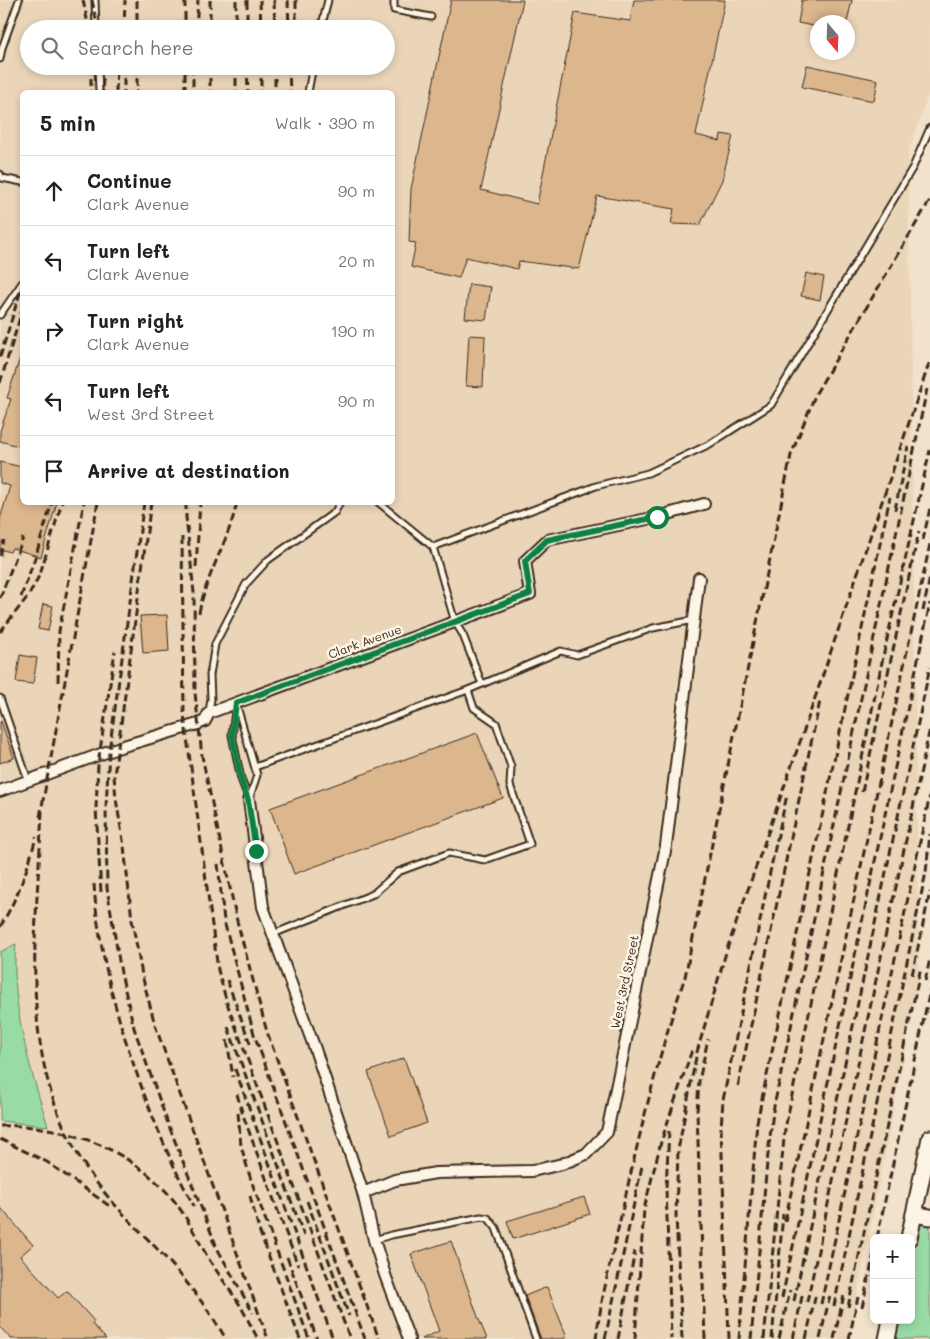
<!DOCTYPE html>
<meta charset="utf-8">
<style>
body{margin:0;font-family:Mali,sans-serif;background:#f6f6f6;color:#202124}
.controls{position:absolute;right:15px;bottom:15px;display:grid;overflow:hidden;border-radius:8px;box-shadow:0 2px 8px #0003}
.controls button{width:45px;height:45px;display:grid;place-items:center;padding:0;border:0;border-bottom:1px solid #e0e0e0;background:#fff;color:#202124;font:25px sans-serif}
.compass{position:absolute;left:810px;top:15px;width:45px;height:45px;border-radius:50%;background:#fff;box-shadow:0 2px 8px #0003;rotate:161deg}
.stop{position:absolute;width:15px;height:15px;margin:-11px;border:4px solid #0b8043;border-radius:50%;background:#fff}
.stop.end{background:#0b8043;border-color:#fff;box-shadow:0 1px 5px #0008}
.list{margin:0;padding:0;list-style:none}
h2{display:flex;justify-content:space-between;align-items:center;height:65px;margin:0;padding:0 20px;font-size:21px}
h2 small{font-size:16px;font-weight:400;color:#757577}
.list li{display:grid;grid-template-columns:32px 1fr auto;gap:15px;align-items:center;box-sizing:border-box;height:70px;padding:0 20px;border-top:1px solid #e0e0e0}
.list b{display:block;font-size:19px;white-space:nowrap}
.list p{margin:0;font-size:16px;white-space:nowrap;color:#757577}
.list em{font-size:16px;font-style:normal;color:#757577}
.icon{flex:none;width:28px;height:28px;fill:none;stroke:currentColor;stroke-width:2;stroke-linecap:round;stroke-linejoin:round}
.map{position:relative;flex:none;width:930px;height:1339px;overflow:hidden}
.search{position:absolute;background:#fff;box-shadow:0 2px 8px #0003;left:20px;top:20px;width:375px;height:55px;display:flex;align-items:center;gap:12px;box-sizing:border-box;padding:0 18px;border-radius:28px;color:#757577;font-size:19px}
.panel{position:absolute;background:#fff;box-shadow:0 2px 8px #0003;left:20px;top:90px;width:375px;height:415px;border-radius:8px}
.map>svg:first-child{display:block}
.built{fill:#ebd5b8;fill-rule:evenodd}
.green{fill:#99dba5;stroke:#6a8262}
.building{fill:#dcb78d;stroke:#3b2a1e}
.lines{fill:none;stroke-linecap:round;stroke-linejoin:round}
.lane-casing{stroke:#3b2a1e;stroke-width:9}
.street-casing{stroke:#3b2a1e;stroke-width:14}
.secondary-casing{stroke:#3b2a1e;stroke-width:19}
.lane{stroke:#fcf5e5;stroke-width:5}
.street{stroke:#fcf5e5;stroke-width:10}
.secondary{stroke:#fcf5e5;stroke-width:15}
.rail{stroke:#3b2a1e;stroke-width:3;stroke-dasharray:8 4;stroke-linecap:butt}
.route{stroke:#0b8043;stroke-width:6}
.labels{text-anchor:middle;stroke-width:5;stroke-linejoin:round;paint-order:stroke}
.street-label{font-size:12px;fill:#3b2a1e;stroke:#fcf5e5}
</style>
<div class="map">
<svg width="930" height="1339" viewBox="0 0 930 1339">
<rect width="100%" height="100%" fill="#f2e2cb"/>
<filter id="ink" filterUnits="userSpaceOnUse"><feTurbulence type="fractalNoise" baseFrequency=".02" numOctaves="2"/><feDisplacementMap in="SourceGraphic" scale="10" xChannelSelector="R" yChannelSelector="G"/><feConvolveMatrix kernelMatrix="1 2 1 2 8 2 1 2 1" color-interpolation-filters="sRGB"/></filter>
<g filter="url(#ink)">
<path class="built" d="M0 0H930V90L908 153 919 977 849 1339H0ZM818 22H848V52H818ZM29 29H386V66H29ZM22 92H392V502H22Z"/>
<g class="green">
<path d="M16 944C10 1005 30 1068 48 1126L0 1121V952Z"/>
<path d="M914 1214 930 1217V1339H887L891 1320H911V1238Z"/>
</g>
<g class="building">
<path d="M451 0H523L481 190 537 204 575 13 630 21 634 0H725L696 135 720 141 721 134 733 136 722 180 700 225 671 224 674 209 597 196 579 269 519 261 517 269 466 257 459 278 411 267 416 243 409 242 411 189Z"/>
<path d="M802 0H852L847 22H818V27L798 23Z"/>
<path d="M807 65 878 80 874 101 802 87Z"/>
<path d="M806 273 824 277 820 300 801 296Z"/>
<path d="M469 284 491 287 486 320 465 318Z"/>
<path d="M469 335 485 336 483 387 466 386Z"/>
<path d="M21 355 22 356V447L0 441V431L11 399 7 398Z"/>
<path d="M0 462 22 467V502H57L41 557 12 548 10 552 0 549V519L10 486 0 483Z"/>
<path d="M43 604 53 606 48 631 38 629Z"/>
<path d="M167 615 169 651 143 653 140 616Z"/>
<path d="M20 655 37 658 33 684 16 682Z"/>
<path d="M1 721 14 758 0 763V722Z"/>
<path d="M477 733 503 798 294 874 270 808Z"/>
<path d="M404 1058 427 1123 391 1136 368 1072Z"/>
<path d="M584 1197 590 1214 513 1239 507 1221Z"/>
<path d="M0 1207 33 1245 20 1256 58 1298 67 1291 94 1321 92 1324 106 1339H11L0 1327Z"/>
<path d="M451 1241 478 1317 487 1339H422L439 1331 411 1254Z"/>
<path d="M547 1287 567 1337 562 1339H541L525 1296Z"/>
</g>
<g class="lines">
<defs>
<g id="lane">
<path d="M95 0 96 29"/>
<path d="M394 0V10L431 17"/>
<path d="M321 29 328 0"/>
<path d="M0 59 2 48 19 0"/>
<path d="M98 66 99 92"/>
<path d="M308 92 313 66"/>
<path d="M0 174 2 178 22 182"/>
<path d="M0 315 22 283"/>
<path d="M378 502 433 547 596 486 648 473 710 444 771 405 913 167 930 128"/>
<path d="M433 547 455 622 463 635 482 684"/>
<path d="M0 698 28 780"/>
<path d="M236 703 257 775 249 800 241 779 232 735Z"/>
<path d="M209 712 211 699 210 675 215 644 246 584 268 560 335 512 340 502"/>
<path d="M255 767 468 690 561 651 577 655 653 628 694 620"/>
<path d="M273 934 373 894 398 872 449 853 485 860 530 844 510 785 511 767 496 723 474 708 468 690"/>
<path d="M374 1240 391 1235 481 1217 488 1218 496 1228 536 1339"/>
</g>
<g id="street">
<path d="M0 791 120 747 198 724 205 721 209 713 530 594 525 561 547 540 657 517 704 504"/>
<path d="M249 800 263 907 315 1049 363 1193 374 1240 385 1275 409 1339"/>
<path d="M363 1193 395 1180 436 1173 532 1171 562 1164 586 1154 607 1132 666 846 699 578"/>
</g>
<g id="secondary">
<path d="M914 1214 930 1217"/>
<path d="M909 1238 930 1138"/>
<path d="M887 1339 891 1320"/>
</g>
</defs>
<use href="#lane" class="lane-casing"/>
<use href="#street" class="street-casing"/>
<use href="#secondary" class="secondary-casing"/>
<use href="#lane" class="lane"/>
<use href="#street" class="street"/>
<use href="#secondary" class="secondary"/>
<g class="rail">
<path d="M83 0 89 29"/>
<path d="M92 0 98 29"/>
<path d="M137 0V29"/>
<path d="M185 0V29"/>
<path d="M210 0V29"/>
<path d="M236 0V29"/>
<path d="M247 0V29"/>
<path d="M260 0 261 29"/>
<path d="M274 0 275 29"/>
<path d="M288 0 289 29"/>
<path d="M296 0V19"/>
<path d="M124 29 125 0"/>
<path d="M196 29 198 0"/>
<path d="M91 66V92"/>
<path d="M102 66 103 92"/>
<path d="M124 66V92"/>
<path d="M137 66V92"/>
<path d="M193 66V92"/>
<path d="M210 66V92"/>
<path d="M236 66V92"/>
<path d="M247 66 248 92"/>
<path d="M261 66V92"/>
<path d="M275 66V92"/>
<path d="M289 66 290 92"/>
<path d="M116 92 117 66"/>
<path d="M185 92V66"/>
<path d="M0 357 22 286"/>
<path d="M0 383 22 311"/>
<path d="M144 502 109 751 106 807 107 888 121 973 134 1028 167 1121 216 1245"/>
<path d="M151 502 114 776 116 799 124 846 132 920 142 975 155 1025 268 1339"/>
<path d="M186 502V517L194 593 195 693 202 756 237 921 267 1032 379 1339"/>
<path d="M895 510 908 446"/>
<path d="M182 537 184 715 218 970 227 1003 350 1339"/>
<path d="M923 540 930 508"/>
<path d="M0 556 4 540"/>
<path d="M196 567 200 502"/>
<path d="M21 597 36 555 52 502"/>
<path d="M0 598 23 538"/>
<path d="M923 611 930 577"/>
<path d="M199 613C206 574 229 541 237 502"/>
<path d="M0 632 29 595 40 574 62 502"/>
<path d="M58 682 59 631 84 502"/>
<path d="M862 792 919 531"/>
<path d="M42 811C36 943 13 1075 100 1187 122 1215 149 1239 172 1265 192 1288 211 1313 226 1339"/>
<path d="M40 817 98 502"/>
<path d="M218 864 224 921 254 1034 365 1339"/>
<path d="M94 884C98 950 116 1015 138 1077 154 1122 171 1164 194 1206"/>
<path d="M101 892 96 808 98 764 115 651"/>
<path d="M0 927C17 899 28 869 36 837"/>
<path d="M912 975 930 892"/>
<path d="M227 980 251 1046"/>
<path d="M925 981 930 959"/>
<path d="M228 1027 304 1236"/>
<path d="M227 1040 233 1077"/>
<path d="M235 1069 333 1339"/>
<path d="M738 1086 820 701"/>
<path d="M237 1094 243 1115 298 1266"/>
<path d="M238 1113 241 1146 251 1180 309 1339"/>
<path d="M0 1126C65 1123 134 1150 175 1202 189 1220 198 1241 210 1261 220 1276 230 1290 240 1305 246 1316 252 1328 258 1339"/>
<path d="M669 1131 666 1188 671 1339"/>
<path d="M0 1139 47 1162 111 1207"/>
<path d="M250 1196 259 1230 300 1339"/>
<path d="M307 1201 349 1316"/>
<path d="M785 1221 930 544"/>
<path d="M877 1238 930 990"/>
<path d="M212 1239 253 1313"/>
<path d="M287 1257 317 1339"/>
<path d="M782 1298 930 603"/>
<path d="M794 1301 930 667"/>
<path d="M807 1302 930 728"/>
<path d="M821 1304 930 795"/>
<path d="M834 1306 926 872 930 834"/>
<path d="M848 1307 921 967"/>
<path d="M862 1307 874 1254"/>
<path d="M596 1339C601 1298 612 1257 621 1216 639 1136 658 1055 685 977L791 455 816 393 930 200"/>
<path d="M605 1339 642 1166"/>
<path d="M618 1339 635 1251"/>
<path d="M635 1339 644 1209 661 1142 693 1047"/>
<path d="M682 1339 676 1216 678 1150 697 1052 727 949 801 739 930 361"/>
<path d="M705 1339 697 1113 699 1081 708 1039"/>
<path d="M729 1339 721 1128 723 1100 775 848 787 795"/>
<path d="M739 1339 757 1122 890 497"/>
<path d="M751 1339 767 1163 773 1111 927 389"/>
<path d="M764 1339 785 1129 883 657 930 450"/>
<path d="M772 1339 783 1214"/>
<path d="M779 1339 790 1290"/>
<path d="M793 1339 803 1292"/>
<path d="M806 1339 816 1293"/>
<path d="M820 1339 830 1295"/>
<path d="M834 1339 844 1295"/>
<path d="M849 1339 858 1297"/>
</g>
</g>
</g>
<g class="lines" filter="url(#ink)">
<path class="route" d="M256 851 248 800 241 779 232 735 236 703 530 594 525 561 547 540 657 517"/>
</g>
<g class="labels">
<g class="street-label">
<text transform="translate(365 642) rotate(-20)" y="4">Clark Avenue</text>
<text transform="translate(625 982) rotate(-78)" y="4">West 3rd Street</text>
</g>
</g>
</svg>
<div class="controls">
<button>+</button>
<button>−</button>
</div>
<svg class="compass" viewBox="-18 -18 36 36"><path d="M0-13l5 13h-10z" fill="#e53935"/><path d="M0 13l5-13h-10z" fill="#757577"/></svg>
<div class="stop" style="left:657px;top:517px"></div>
<div class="stop end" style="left:256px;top:851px"></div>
<div class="search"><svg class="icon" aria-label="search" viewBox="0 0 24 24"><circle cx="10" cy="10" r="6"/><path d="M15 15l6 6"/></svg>Search here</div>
<section class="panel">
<h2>5 min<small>Walk · 390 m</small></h2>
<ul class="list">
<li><svg class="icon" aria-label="ahead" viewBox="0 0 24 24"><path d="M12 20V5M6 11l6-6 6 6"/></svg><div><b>Continue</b><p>Clark Avenue</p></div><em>90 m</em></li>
<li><svg class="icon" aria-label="left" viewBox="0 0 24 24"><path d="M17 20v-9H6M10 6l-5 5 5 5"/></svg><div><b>Turn left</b><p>Clark Avenue</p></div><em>20 m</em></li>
<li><svg class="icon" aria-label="right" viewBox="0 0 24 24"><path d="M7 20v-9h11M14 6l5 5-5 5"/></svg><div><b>Turn right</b><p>Clark Avenue</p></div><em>190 m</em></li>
<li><svg class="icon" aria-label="left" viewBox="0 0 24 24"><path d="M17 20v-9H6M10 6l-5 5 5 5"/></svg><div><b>Turn left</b><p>West 3rd Street</p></div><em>90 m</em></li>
<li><svg class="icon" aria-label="arrive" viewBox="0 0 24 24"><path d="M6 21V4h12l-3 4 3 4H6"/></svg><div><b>Arrive at destination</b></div></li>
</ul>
</section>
</div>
